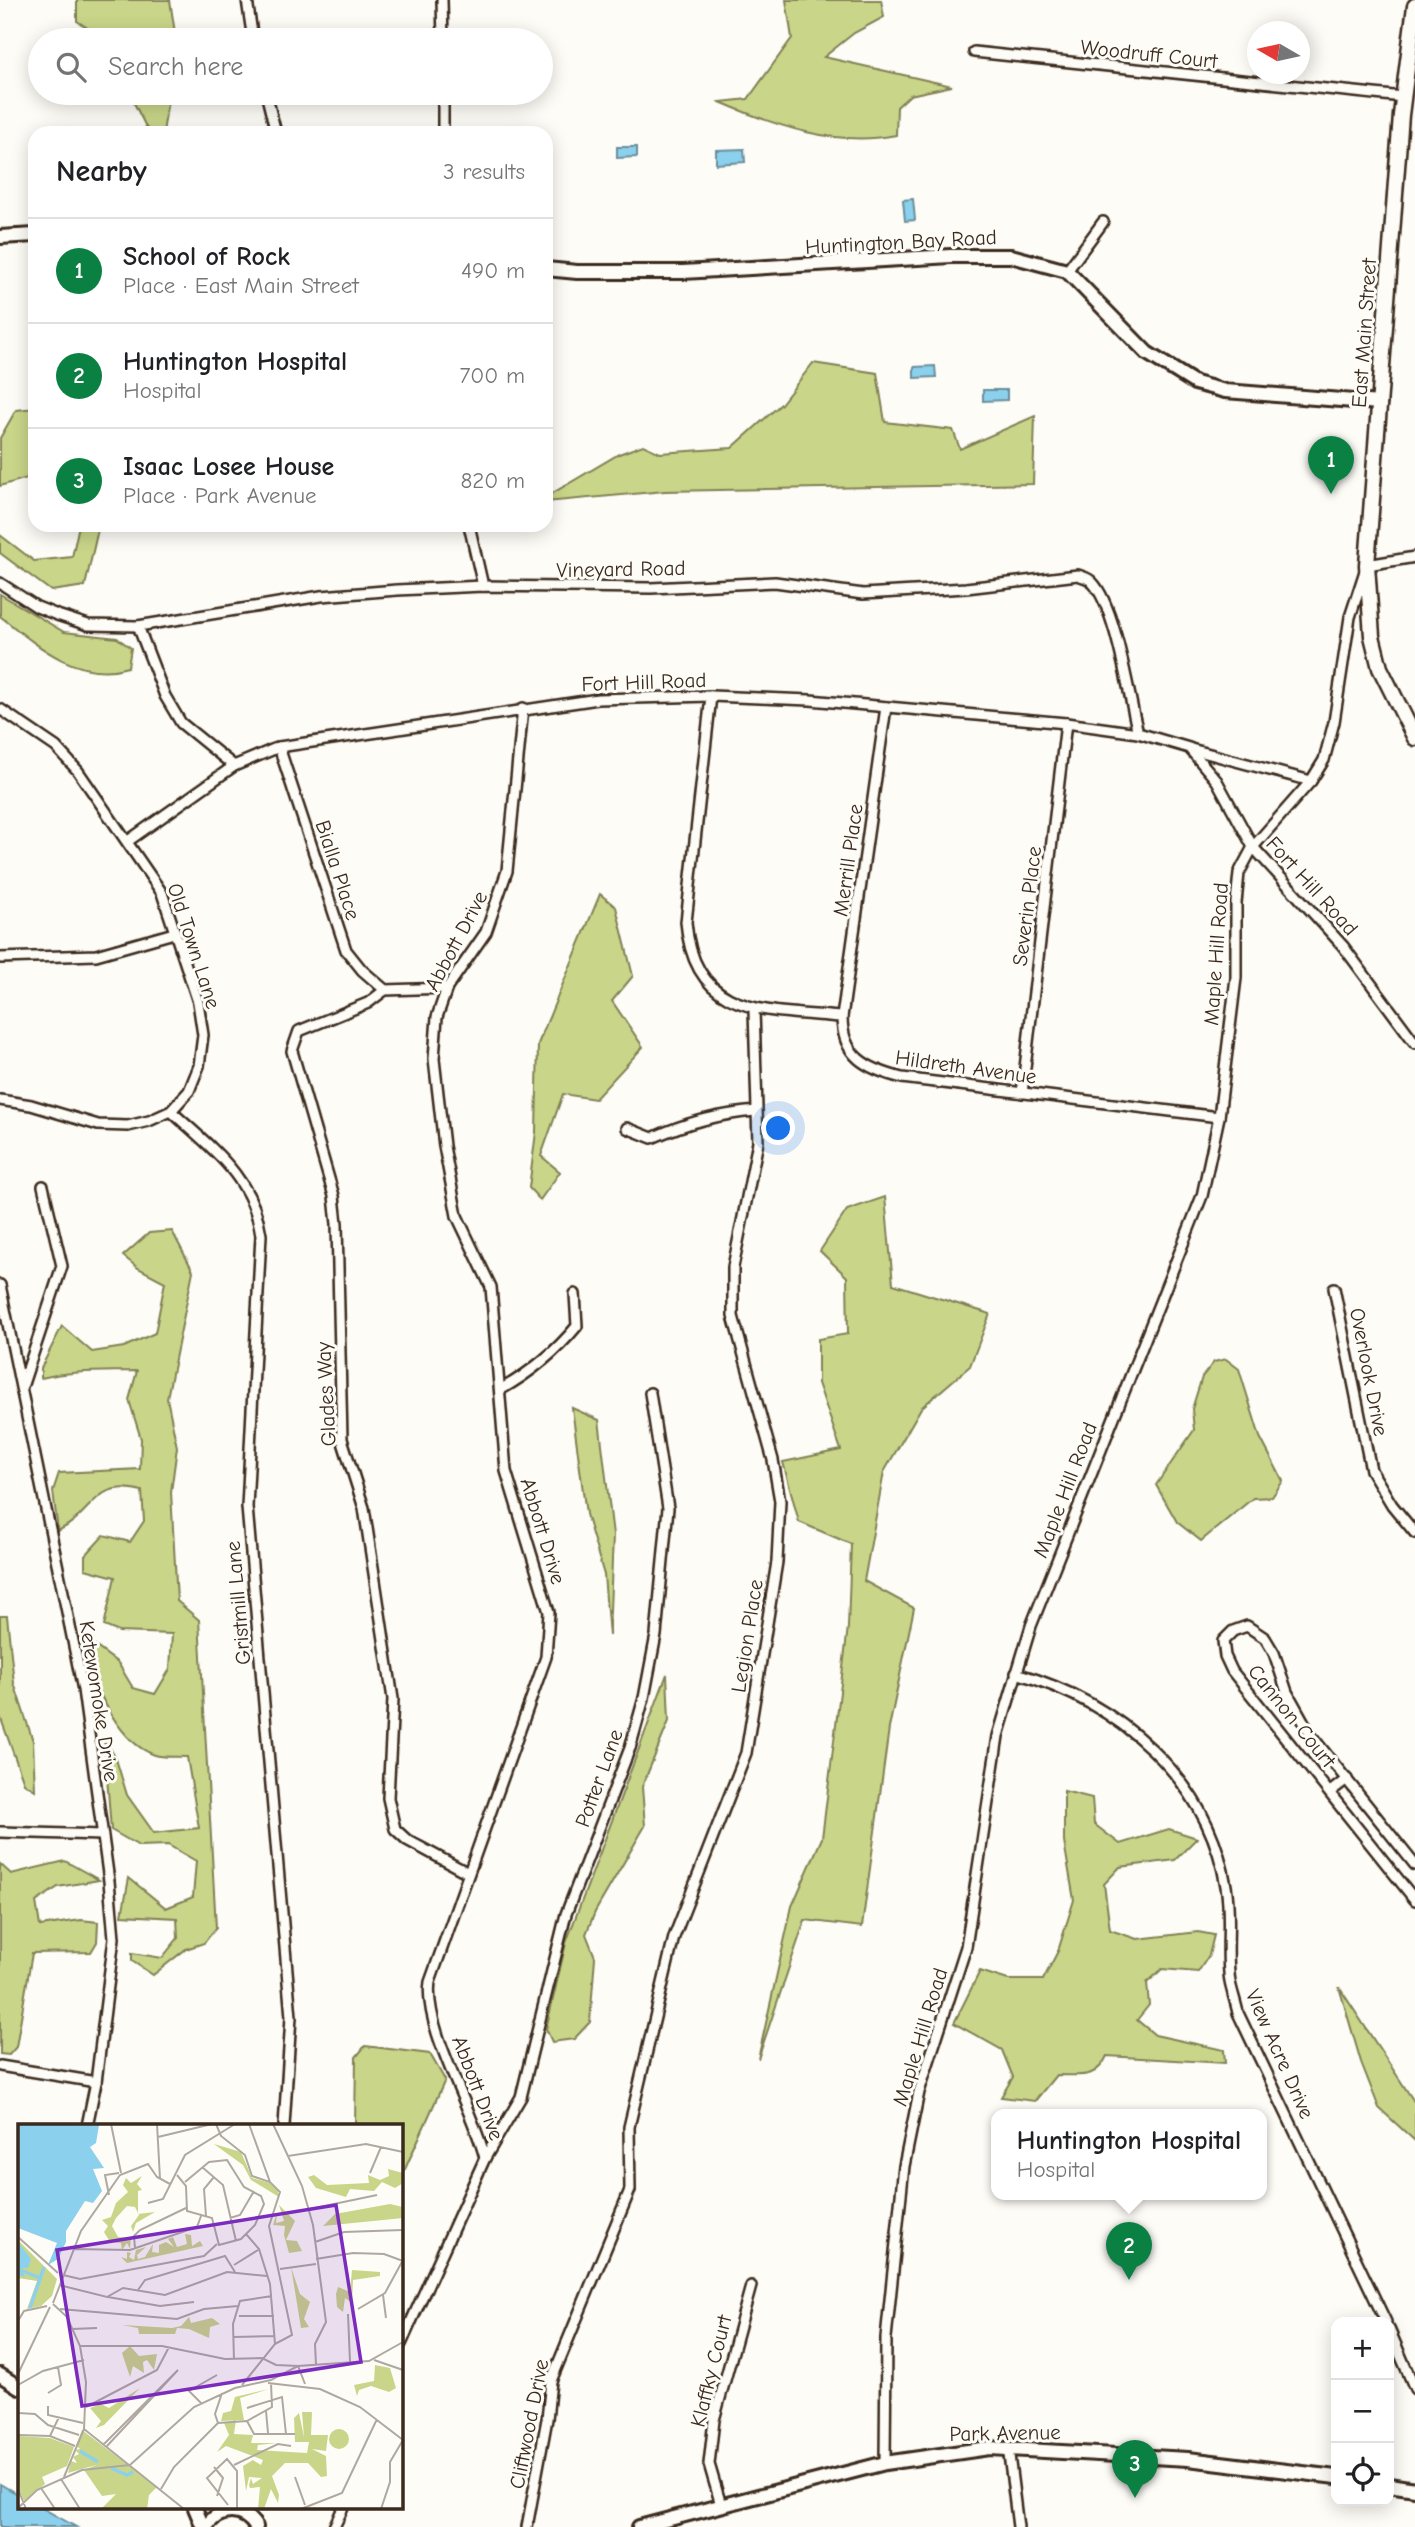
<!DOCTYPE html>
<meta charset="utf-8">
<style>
body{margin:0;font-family:"Comic Neue",sans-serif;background:#f2f2f2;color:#202124}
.controls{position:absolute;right:21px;bottom:21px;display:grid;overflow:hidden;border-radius:14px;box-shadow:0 4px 18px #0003}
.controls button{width:63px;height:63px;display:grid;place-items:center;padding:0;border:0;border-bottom:2px solid #e0e0e0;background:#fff;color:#202124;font:35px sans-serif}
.compass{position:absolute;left:1247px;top:21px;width:63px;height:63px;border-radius:50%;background:#fff;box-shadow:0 4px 18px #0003;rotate:279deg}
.you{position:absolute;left:779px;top:1129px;width:24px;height:24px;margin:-18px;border:5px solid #fff;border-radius:50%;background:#1a73e8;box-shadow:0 0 0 10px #1a73e833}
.badge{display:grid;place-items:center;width:46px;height:46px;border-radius:50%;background:#0b8043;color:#fff;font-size:23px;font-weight:700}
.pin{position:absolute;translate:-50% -58px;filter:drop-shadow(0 2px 4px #0008)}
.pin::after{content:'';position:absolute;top:37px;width:24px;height:21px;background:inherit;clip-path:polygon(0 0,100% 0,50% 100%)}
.popup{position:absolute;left:991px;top:2109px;width:276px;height:91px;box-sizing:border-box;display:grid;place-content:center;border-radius:14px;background:#fff;filter:drop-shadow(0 2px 5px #0005);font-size:23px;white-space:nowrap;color:#757577}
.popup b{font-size:26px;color:#202124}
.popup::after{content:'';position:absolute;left:50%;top:100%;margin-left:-14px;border:14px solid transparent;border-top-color:#fff}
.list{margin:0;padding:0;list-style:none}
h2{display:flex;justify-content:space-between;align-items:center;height:91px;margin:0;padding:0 28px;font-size:30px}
h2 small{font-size:23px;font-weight:400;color:#757577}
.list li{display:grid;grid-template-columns:46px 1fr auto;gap:21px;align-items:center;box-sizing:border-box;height:105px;padding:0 28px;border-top:2px solid #e0e0e0}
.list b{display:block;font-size:26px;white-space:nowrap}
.list p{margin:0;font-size:23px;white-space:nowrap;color:#757577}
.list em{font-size:23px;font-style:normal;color:#757577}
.icon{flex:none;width:38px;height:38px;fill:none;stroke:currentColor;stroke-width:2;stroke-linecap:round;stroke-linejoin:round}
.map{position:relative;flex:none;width:1415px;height:2527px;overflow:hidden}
.search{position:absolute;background:#fff;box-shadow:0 4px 18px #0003;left:28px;top:28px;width:525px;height:77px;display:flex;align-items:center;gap:18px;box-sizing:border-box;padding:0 24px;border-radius:38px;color:#757577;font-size:26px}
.panel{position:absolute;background:#fff;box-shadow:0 4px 18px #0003;left:28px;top:126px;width:525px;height:406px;border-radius:21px}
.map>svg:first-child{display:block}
.green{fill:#c9d689;stroke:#828054;stroke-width:2}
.water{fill:#8bd0ec;stroke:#6b8e9a;stroke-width:2}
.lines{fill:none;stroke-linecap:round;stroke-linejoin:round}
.street-casing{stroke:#3b2a1e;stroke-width:14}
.secondary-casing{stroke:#3b2a1e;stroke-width:18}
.primary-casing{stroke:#3b2a1e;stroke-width:19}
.street{stroke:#fdfcf7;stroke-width:9}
.secondary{stroke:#fdfcf7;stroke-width:12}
.primary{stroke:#fdfcf7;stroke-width:14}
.labels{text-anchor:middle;stroke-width:6;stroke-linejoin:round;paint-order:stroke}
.street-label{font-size:21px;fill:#3b2a1e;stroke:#fdfcf7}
.inset-river{fill:none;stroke:#8bd0ec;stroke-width:3.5}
.inset-road{fill:none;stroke:#afa8a0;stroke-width:2}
.view{fill:#7b2cbf;fill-opacity:0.15;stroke:#7b2cbf;stroke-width:3.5}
.inset-edge{fill:none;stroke:#3b2a1e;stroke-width:3.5}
</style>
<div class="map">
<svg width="1415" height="2527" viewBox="0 0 1415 2527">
<rect width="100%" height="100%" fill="#fdfcf7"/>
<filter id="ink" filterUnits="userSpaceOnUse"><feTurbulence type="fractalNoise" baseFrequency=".0143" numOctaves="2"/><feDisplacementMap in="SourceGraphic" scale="14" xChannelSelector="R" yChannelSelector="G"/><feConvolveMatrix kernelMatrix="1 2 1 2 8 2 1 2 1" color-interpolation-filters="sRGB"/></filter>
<g filter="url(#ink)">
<g class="green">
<path d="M77 0H170L176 40H106L77 21Z"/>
<path d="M786 0H881L884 17 854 33 824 57 952 86 910 95 897 107 896 135C835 147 776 126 720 102L748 99 792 38Z"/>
<path d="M129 93H169L163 133H149Z"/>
<path d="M813 363 877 373 885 422 953 430 960 449 1035 416 1033 484 665 491 546 502V494H551L619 454 643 445 660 453 732 448 781 404Z"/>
<path d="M35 408V478H27L0 486V438L16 410Z"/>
<path d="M79 525H99L85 586 51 591 0 553V535L34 561 72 557Z"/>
<path d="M0 594 64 632 117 638 131 648 128 667C78 682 37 646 0 616Z"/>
<path d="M600 894 616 907 633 976 612 1001 643 1047 595 1099 563 1094 541 1156 560 1172 540 1200 529 1188 536 1132 538 1044Z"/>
<path d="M885 1197 893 1284 990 1314 970 1366 921 1408 884 1472 864 1581 914 1608 889 1728 862 1927 805 1920 758 2059 792 1906 822 1838 848 1627 851 1544 799 1522 783 1462 841 1450 818 1383V1339L848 1334 847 1277 820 1251 847 1210Z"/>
<path d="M172 1231 193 1271 167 1398 177 1447 171 1492 177 1601 199 1620 216 1928 204 1943 186 1949 153 1975 132 1961V1953L162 1958 178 1938 177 1918 122 1915 129 1878 166 1908 193 1897 196 1861 168 1845 139 1846 111 1830 104 1737 116 1759 127 1795 154 1833 199 1828 187 1757C177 1756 164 1758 155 1755 120 1743 103 1699 88 1670L95 1646 118 1663 133 1688 155 1694 170 1669 172 1634 119 1632 104 1626 115 1577 85 1569V1556L104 1535 130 1542 144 1521 142 1491C93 1478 95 1513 58 1531L53 1491 59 1473 140 1469 141 1439 129 1400 137 1371C105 1372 73 1370 41 1378V1368L62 1326 92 1352 124 1347 155 1333 165 1282 138 1268 123 1256 149 1233Z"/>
<path d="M1226 1359 1239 1369 1260 1437 1283 1481 1272 1497 1253 1498 1201 1541 1177 1522 1156 1485 1194 1430 1192 1409 1202 1377 1214 1362Z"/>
<path d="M572 1408 599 1420 613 1535 609 1636 604 1575 586 1514Z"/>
<path d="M0 1616H7L14 1683 33 1741 35 1790 24 1783 0 1716Z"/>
<path d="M667 1674 669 1721 642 1787 645 1826 595 1912 586 1934 595 1957 590 2022 574 2039 552 2042 546 2029 566 1943Z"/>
<path d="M1064 1791 1092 1798 1094 1824 1120 1844 1169 1829 1197 1838 1175 1860 1120 1867 1104 1884 1110 1930 1137 1939 1198 1932 1214 1935 1209 1955 1198 1972 1162 1969 1147 1983 1149 2005 1137 2020 1155 2035 1224 2050 1225 2063 1107 2056C1096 2080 1080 2075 1056 2075L1035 2101 1001 2097 1013 2077 1002 2050 954 2023 980 1971 1008 1980H1043L1058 1951 1074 1900 1064 1842Z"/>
<path d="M65 1861 99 1880 58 1887 36 1902 40 1926 81 1920 98 1922 97 1942 91 1952 32 1953 16 2047 9 2055 0 2054V1864L11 1874Z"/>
<path d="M1339 1987 1415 2103V2141L1379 2108 1361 2062Z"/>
<path d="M365 2046 430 2054 445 2080 401 2178V2126H355L356 2057Z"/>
</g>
<g class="water">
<path d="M617 147H637V157L617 158Z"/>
<path d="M744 149 745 162 716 164V150Z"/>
<path d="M913 199 915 220 905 221 903 200Z"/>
<path d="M935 366 936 377 914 378V367Z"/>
<path d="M983 390H1007V400L983 401Z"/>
<path d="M0 2484 19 2495V2508H42L76 2527H0Z"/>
</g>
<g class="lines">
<defs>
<g id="street">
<path d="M247 0 253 40"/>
<path d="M442 0 443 40"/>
<path d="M974 52 1403 97"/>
<path d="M266 93 276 133"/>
<path d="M443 93V133"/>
<path d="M1067 271 1103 222"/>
<path d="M469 525 483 586"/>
<path d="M0 583 37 607 57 615 88 625 138 626 321 596 397 590 483 586 651 588 775 582 863 594 966 588 1078 575C1083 577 1089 578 1092 582 1116 606 1129 698 1138 733"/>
<path d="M138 626 165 696 181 723 234 766"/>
<path d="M711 696 686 922C694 1018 768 1010 842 1017"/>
<path d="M886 707 842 1017C842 1057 867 1069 902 1078L1219 1117"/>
<path d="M0 709 56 747 78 771 162 893 198 1002 203 1035 199 1066 189 1091 171 1111 149 1121 128 1126 98 1125 31 1105 0 1100"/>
<path d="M279 747 346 950 362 970 385 990"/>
<path d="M1191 749 1311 781"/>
<path d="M128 841 234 766 279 747 598 699 711 696 810 700 1066 723 1138 733 1189 748 1217 781 1253 847 1343 946 1415 1043"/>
<path d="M0 958 96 955 174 933"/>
<path d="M447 988 385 990 368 1003 299 1031 292 1051 334 1196 337 1224 342 1439 364 1508 393 1699 388 1798 395 1829 407 1840 468 1873"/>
<path d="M1022 1093 1066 723"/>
<path d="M171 1111C211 1148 253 1177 261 1235L247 1507 291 2017 284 2126"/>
<path d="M627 1128 652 1138C687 1122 719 1114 756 1111"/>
<path d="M0 1285 83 1690 109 1881 114 1938 96 2082 87 2126"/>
<path d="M1334 1288 1371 1470 1392 1505 1415 1533"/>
<path d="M23 1384 62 1266 43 1186"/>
<path d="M500 1390C530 1373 555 1353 577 1326L575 1294"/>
<path d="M1016 1673C1117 1702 1208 1777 1226 1886 1232 1918 1225 1950 1230 1982 1232 1992 1236 2003 1238 2013L1386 2322"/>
<path d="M1330 1792 1347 1779"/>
<path d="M0 1832 102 1835"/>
<path d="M1415 1865 1311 1735 1287 1692 1274 1653 1265 1638 1247 1626 1233 1631 1223 1641 1225 1656 1232 1671 1415 1900"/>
<path d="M0 2066 96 2082"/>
<path d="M485 2158 521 2097 566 1914 630 1748 644 1698 656 1635 668 1508 650 1393"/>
<path d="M1389 2329 1415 2389"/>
<path d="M401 2344 485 2158C473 2108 423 2029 430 1982L546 1657 549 1612 506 1471 491 1287 457 1216 444 1146 434 1059 437 1017 447 988 486 932 507 871 523 708"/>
<path d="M1008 2447 1018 2527"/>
<path d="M885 2463 886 2338 904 2166 919 2092 966 1947 998 1736 1031 1626 1202 1196 1219 1117 1236 978V903L1239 873 1253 847 1311 781 1324 760 1334 722 1350 617 1367 565 1415 557"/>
<path d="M721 2505 709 2464 714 2420 751 2286"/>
<path d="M334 2527 343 2508"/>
<path d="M527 2527 547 2419 551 2381 630 2190 629 2127 674 1937 746 1753 777 1562 780 1501 773 1460 733 1316V1267L758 1142 754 1010"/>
</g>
<g id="secondary">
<path d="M0 237 35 235"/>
<path d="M546 269 577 272H683L951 256H1011L1067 271 1147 353 1195 383 1225 391 1380 403"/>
<path d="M0 2375 19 2387"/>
<path d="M1389 2485 1415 2489"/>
<path d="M195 2508 203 2527"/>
<path d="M206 2527C219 2507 243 2507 256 2527"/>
<path d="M639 2527 885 2463 989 2448 1188 2459 1336 2477"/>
</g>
<path id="primary" d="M1415 6 1401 115 1367 565 1372 636 1380 668 1415 738"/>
</defs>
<use href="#street" class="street-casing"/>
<use href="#secondary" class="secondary-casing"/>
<use href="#primary" class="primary-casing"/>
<use href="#street" class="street"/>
<use href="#secondary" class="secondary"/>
<use href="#primary" class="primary"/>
</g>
</g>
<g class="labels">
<g class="street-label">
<text transform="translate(1149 54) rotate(6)" y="7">Woodruff Court</text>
<text transform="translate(901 242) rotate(-3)" y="7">Huntington Bay Road</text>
<text transform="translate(1364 333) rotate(-86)" y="7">East Main Street</text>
<text transform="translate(621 569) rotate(-1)" y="7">Vineyard Road</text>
<text transform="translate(644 682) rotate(-2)" y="7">Fort Hill Road</text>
<text transform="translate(848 860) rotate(-82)" y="7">Merrill Place</text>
<text transform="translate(338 870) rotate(72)" y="7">Bialla Place</text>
<text transform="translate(1312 886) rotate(48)" y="7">Fort Hill Road</text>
<text transform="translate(1027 906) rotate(-83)" y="7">Severin Place</text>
<text transform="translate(456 941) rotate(-62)" y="7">Abbott Drive</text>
<text transform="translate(194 946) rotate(72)" y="7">Old Town Lane</text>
<text transform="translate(1216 954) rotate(-86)" y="7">Maple Hill Road</text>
<text transform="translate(966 1067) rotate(8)" y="7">Hildreth Avenue</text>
<text transform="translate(1369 1372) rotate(79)" y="7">Overlook Drive</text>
<text transform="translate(326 1394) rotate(-93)" y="7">Glades Way</text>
<text transform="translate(1065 1490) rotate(-69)" y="7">Maple Hill Road</text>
<text transform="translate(543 1531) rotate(73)" y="7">Abbott Drive</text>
<text transform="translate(238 1603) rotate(-95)" y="7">Gristmill Lane</text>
<text transform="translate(747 1636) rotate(-81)" y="7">Legion Place</text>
<text transform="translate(99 1701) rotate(81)" y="7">Ketewomoke Drive</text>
<text transform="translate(1292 1716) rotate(51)" y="7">Cannon Court</text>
<text transform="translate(599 1778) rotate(-70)" y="7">Potter Lane</text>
<text transform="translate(920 2037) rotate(-73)" y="7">Maple Hill Road</text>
<text transform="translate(1280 2054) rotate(66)" y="7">View Acre Drive</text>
<text transform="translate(478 2088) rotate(69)" y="7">Abbott Drive</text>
<text transform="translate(711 2371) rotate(-76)" y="7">Klaffky Court</text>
<text transform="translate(529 2424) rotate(-79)" y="7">Cliftwood Drive</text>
<text transform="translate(1005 2433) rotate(-1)" y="7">Park Avenue</text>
</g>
</g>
<g transform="translate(18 2124)">
<rect width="385" height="385" fill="#fdfcf7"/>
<path d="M196 20 223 28 234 54 252 59 260 67 261 73 233 56 225 41ZM370 45 385 49V59L377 64 364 58 356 67 332 65 328 73 298 64 290 53 296 51 309 61 351 59 350 51 362 56 371 52ZM124 52 119 60 124 66 120 67V90L137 88 118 99 115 108 113 102 121 91 117 83 109 82 98 94 94 102 100 113 113 114 112 125 109 119 104 126 103 119 92 118 86 108 90 102 84 96 93 93 98 79 110 68 105 61 108 54 113 59ZM372 80 385 83V94L305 102 317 90ZM261 81 277 97 268 116 279 117 284 127 271 129 266 111 267 102 255 101 259 88 258 99 266 97ZM167 110 173 111 174 122 182 117 185 122 109 139 103 133 109 135V128L113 129 111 133 116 136 118 126 128 123 119 131 120 135 127 133 135 120 134 128 141 129V121L148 118 156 123 150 115 155 113 159 123 169 120ZM0 116 39 155 34 172 23 182 9 185 19 157 0 154ZM273 143 282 170 292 178 286 195 291 203 283 204ZM334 146 362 148V152L335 156 334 179 327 174 325 188 319 183 318 170 320 163 332 168ZM171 193 173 199 194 194 202 200 192 203 191 214 171 205 159 204 157 210H121L120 204 104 201 154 204 163 202ZM112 222 121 232 139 230 136 246 129 236 125 238 126 249 115 242 112 253 104 229ZM357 241 372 244 378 264 371 268 353 262 341 266 339 272 336 261 356 257ZM122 264 86 301 78 304 83 297 72 284 83 280 91 284ZM251 265 222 274 226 296 203 297 205 289 213 287 217 273ZM284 288H294L293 311H310L308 327 294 325 308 332 309 352 303 353 290 339H267L254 352 261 371 260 379 253 365 246 385H240L242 363 232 364 231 361 233 354 235 360 244 354 231 353 228 367 225 342 235 336 243 341 245 336 208 322 199 328 211 311 206 299 218 296 216 310 235 311 233 319H259L240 321 239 326 289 329 291 318H277L276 294 281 289 286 313ZM311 315a10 10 0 1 1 20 0a10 10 0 1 1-20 0ZM64 306 139 363 131 371 129 385H83L98 370 84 372 66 346 78 341 50 349 53 337 59 339 55 333 61 330 57 326 62 325 58 321ZM0 312 32 314 56 323 49 342 24 353 27 360 6 377 0 363Z" fill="#c9d689"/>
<path d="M0 0 81 1 78 19 72 23 86 44 75 45 84 67 75 79 67 77 48 107V118L40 135 30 141 39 119 0 104ZM0 118 13 135 10 144H3L7 153 0 151Z" fill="#8bd0ec"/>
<path class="inset-river" d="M0 145 22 154M12 184 26 143M62 327 80 338M93 344 109 351 115 348"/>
<path class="inset-road" d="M93 0 103 49M139 0 142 55M198 0 203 12 227 31 234 52 252 58 262 68 251 102 274 211 257 220M231 0 252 58M255 0 284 62 295 101 308 198 297 220 298 241M140 13 194 0M270 32 348 20 385 28M184 43 205 61 218 117M352 49 363 23M159 51 168 62 169 87 194 94 201 121 223 115 237 101 246 80 243 72 226 63 209 36 191 38 167 58M91 71 87 51 101 49M130 79 145 75 167 31 217 0M292 85 359 71M188 92 186 65 196 53M212 94 222 91 236 67M0 113 40 149M297 118 326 108 385 106M55 125 112 126 179 103 183 92M117 125 116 112 122 106 168 84M298 135 335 129 366 130 385 137M216 141 240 126M262 145 298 140M45 151 62 155 186 132 199 120M41 161 89 173 105 164 147 171 209 148 249 152M120 166 127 156 207 132 217 148M365 171 368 194M90 173 142 182 176 178M35 179 63 107 102 51 130 40 139 53 152 60M35 180 49 193 62 222 68 258 66 305 46 353M42 185 159 195 186 185 220 182M340 185 367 169 385 136M330 190 332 238M221 192H256M0 197 6 187 29 182M54 205 79 204M215 213 257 212M62 222H144L207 235 244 234 258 241 280 242 287 260M216 236 215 200 222 177 254 172M356 236 385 246M0 250 32 183M250 259 302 265 342 283 385 316M0 261 25 247 66 236M224 261 257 220 252 160 241 125 228 110M30 269 43 261 40 243M183 279 171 267 199 251M30 282V291L65 299M68 283 139 246 151 223M229 284 264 273 268 310M248 287 250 309M0 289 17 290 30 301 61 311M229 297 236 310H277M200 299 197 290 204 269M66 305 166 385M0 311 32 312 57 322M32 312 41 293M85 321 160 246 89 322M112 341 176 283 217 264 253 256 280 242 351 237 385 218M216 341 260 320 273 322M196 343 205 354 199 372M277 353 287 381M43 355 62 385M23 364 37 385M0 365 8 385M143 365 156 343 200 299 229 297 254 283 253 259M210 381 189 354 209 335 219 347V385M0 384 19 366 64 346 112 341M283 385 324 369 359 295M363 385 372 358V338L385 316"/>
<path class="view" d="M318 81 343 238 64 282 39 126Z"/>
<rect width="385" height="385" class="inset-edge"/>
</g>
</svg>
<div class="controls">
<button>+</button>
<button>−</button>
<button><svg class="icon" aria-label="locate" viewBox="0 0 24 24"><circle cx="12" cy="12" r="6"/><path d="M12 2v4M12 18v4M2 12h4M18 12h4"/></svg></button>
</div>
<svg class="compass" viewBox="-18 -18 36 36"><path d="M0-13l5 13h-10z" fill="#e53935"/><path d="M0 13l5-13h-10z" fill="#757577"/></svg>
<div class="you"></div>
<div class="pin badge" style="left:1331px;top:494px">1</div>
<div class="pin badge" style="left:1129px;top:2280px">2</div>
<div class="popup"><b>Huntington Hospital</b>Hospital</div>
<div class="pin badge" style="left:1135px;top:2498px">3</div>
<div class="search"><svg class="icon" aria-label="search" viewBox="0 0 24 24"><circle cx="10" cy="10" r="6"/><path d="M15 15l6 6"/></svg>Search here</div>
<section class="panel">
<h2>Nearby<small>3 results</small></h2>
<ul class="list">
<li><span class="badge">1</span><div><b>School of Rock</b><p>Place · East Main Street</p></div><em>490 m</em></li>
<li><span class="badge">2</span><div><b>Huntington Hospital</b><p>Hospital</p></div><em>700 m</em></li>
<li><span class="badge">3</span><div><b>Isaac Losee House</b><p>Place · Park Avenue</p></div><em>820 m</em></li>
</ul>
</section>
</div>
